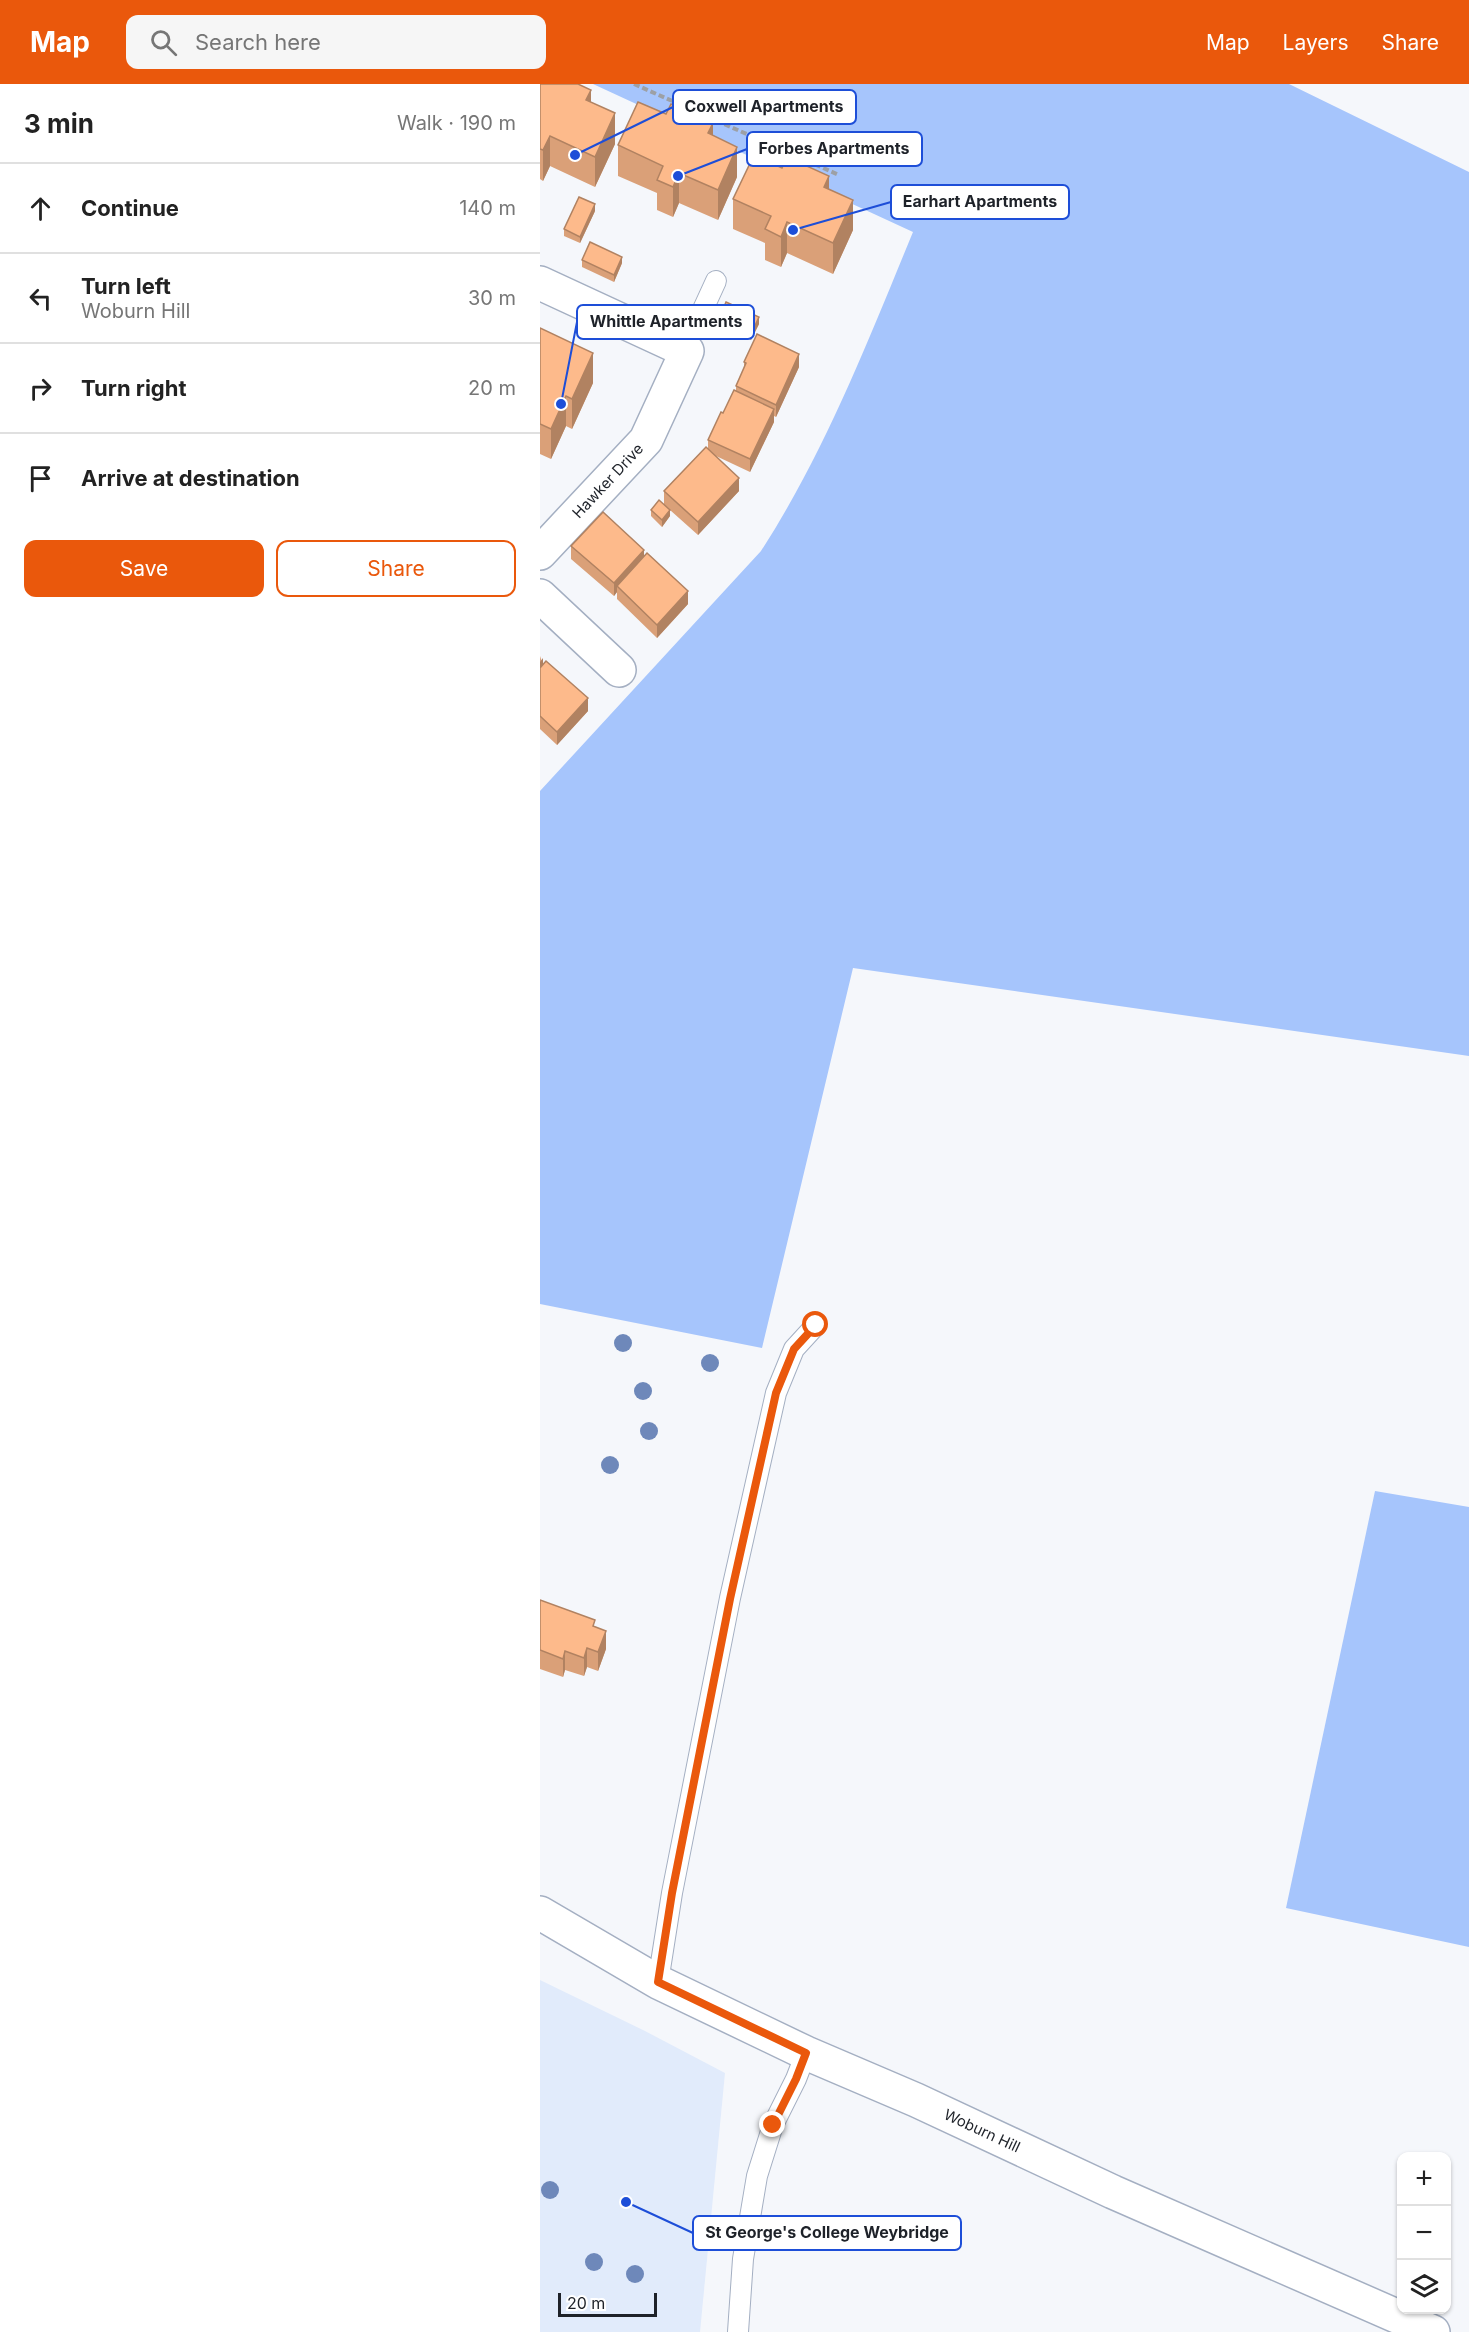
<!DOCTYPE html>
<meta charset="utf-8">
<style>
body{margin:0;font-family:Inter,sans-serif;background:#f6f6f6;color:#222}
.controls{position:absolute;right:18px;bottom:18px;display:grid;overflow:hidden;border-radius:12px;box-shadow:0 2px 4px #0004}
.controls button{width:54px;height:54px;display:grid;place-items:center;padding:0;border:0;border-bottom:2px solid #e0e0e0;background:#fff;color:#222;font:30px sans-serif}
.scale{position:absolute;left:18px;bottom:15px;width:99px;box-sizing:border-box;padding-left:6px;border:3px solid #1e2229;border-top:0;font-size:16px;line-height:21px;white-space:nowrap;color:#1e2229;-webkit-text-stroke:4px #fff;paint-order:stroke}
.stop{position:absolute;width:18px;height:18px;margin:-14px;border:4px solid #ea580c;border-radius:50%;background:#fff}
.stop.end{background:#ea580c;border-color:#fff;box-shadow:0 2px 6px #0008}
.list{margin:0;padding:0;list-style:none}
h2{display:flex;justify-content:space-between;align-items:center;height:78px;margin:0;padding:0 24px;font-size:26px}
h2 small{font-size:20px;font-weight:400;color:#767676}
.list li{display:grid;grid-template-columns:39px 1fr auto;gap:18px;align-items:center;box-sizing:border-box;height:90px;padding:0 24px;border-top:2px solid #e0e0e0}
.list b{display:block;font-size:22px;white-space:nowrap}
.list p{margin:0;font-size:20px;white-space:nowrap;color:#767676}
.list em{font-size:20px;font-style:normal;color:#767676}
.actions{display:flex;gap:12px;padding:18px 24px}
.actions a{flex:1;padding:14px 0;border:2px solid #ea580c;border-radius:12px;text-align:center;font-size:21px;color:#ea580c}
.actions .main{background:#ea580c;color:#fff}
.icon{flex:none;width:33px;height:33px;fill:none;stroke:currentColor;stroke-width:2;stroke-linecap:round;stroke-linejoin:round}
.map{position:relative;flex:none;width:929px;height:2248px;overflow:hidden}
header{display:flex;align-items:center;gap:36px;box-sizing:border-box;height:84px;padding:0 30px;background:#ea580c;color:#fff}
header strong{font-size:28px}
nav{display:flex;gap:33px;margin-inline-start:auto;font-size:21px}
.search{width:420px;height:54px;background:#f6f6f6;display:flex;align-items:center;gap:15px;box-sizing:border-box;padding:0 21px;border-radius:12px;color:#767676;font-size:22px}
main{display:flex}
aside{flex:1;background:#fff}
.map>svg:first-child{display:block}
.built{fill:#e1ebfb}
.green{fill:#a6c5fc}
.lines{fill:none;stroke-linecap:round;stroke-linejoin:round}
.lane-casing{stroke:#a4afc2;stroke-width:22}
.street-casing{stroke:#a4afc2;stroke-width:36}
.primary-casing{stroke:#a4afc2;stroke-width:36}
.path{stroke:#9da0a5;stroke-width:4;stroke-dasharray:6 3;stroke-linecap:butt}
.lane{stroke:#fff;stroke-width:20}
.street{stroke:#fff;stroke-width:33}
.primary{stroke:#fff;stroke-width:33}
.tree{fill:#6e88ba}
.wall{fill:#daa078}
.shaded-wall{fill:#b18261}
.building{fill:#fdba8b;stroke:#b18261;stroke-width:1.5}
.route{stroke:#ea580c;stroke-width:8}
.labels{text-anchor:middle;stroke-width:4.5;stroke-linejoin:round;paint-order:stroke}
.street-label{font-size:15px;fill:#1e2229;stroke:#fff}
.leader{fill:none;stroke:#1d4ed8;stroke-width:2}
.callout-dot{fill:#1d4ed8;stroke:#fff;stroke-width:2}
.callout{fill:#fff;stroke:#1d4ed8;stroke-width:2}
.callout-label{font-size:16px;text-anchor:middle;font-weight:bold;fill:#1e2229}
</style>
<header>
<strong>Map</strong>
<div class="search"><svg class="icon" aria-label="search" viewBox="0 0 24 24"><circle cx="10" cy="10" r="6"/><path d="M15 15l6 6"/></svg>Search here</div>
<nav><a>Map</a><a>Layers</a><a>Share</a></nav>
</header>
<main>
<aside>
<h2>3 min<small>Walk · 190 m</small></h2>
<ul class="list">
<li><svg class="icon" aria-label="ahead" viewBox="0 0 24 24"><path d="M12 20V5M6 11l6-6 6 6"/></svg><div><b>Continue</b></div><em>140 m</em></li>
<li><svg class="icon" aria-label="left" viewBox="0 0 24 24"><path d="M17 20v-9H6M10 6l-5 5 5 5"/></svg><div><b>Turn left</b><p>Woburn Hill</p></div><em>30 m</em></li>
<li><svg class="icon" aria-label="right" viewBox="0 0 24 24"><path d="M7 20v-9h11M14 6l5 5-5 5"/></svg><div><b>Turn right</b></div><em>20 m</em></li>
<li><svg class="icon" aria-label="arrive" viewBox="0 0 24 24"><path d="M6 21V4h12l-3 4 3 4H6"/></svg><div><b>Arrive at destination</b></div></li>
</ul>
<div class="actions"><a class="main">Save</a><a>Share</a></div>
</aside>
<div class="map">
<svg width="929" height="2248" viewBox="0 0 929 2248">
<rect width="100%" height="100%" fill="#f5f7fb"/>
<path class="built" d="M0 1896 105 1947 185 1989 160 2248H0Z"/>
<g class="green">
<path d="M53 0H749L929 88V972L313 884 222 1264 0 1220V707L221 467C285 368 328 257 373 148Z"/>
<path d="M835 1407 929 1423V1863L746 1824Z"/>
</g>
<g class="lines">
<defs>
<g id="lane">
<path d="M139 263 159 234 176 197"/>
<path d="M118 1898 132 1809 190 1514 236 1309 254 1265 276 1241"/>
<path d="M198 2248 203 2175 217 2092 233 2041 256 1995 266 1969"/>
</g>
<g id="street">
<path d="M0 199 147 267 106 356 0 469"/>
<path d="M0 512 79 586"/>
</g>
<path id="primary" d="M0 1829 118 1898 266 1969 376 2016 573 2108 893 2248"/>
</defs>
<use href="#lane" class="lane-casing"/>
<use href="#street" class="street-casing"/>
<use href="#primary" class="primary-casing"/>
<path class="path" d="M94 0 299 91"/>
<use href="#lane" class="lane"/>
<use href="#street" class="street"/>
<use href="#primary" class="primary"/>
</g>
<g class="tree">
<circle cx="83" cy="1259" r="9"/>
<circle cx="170" cy="1279" r="9"/>
<circle cx="103" cy="1307" r="9"/>
<circle cx="109" cy="1347" r="9"/>
<circle cx="70" cy="1381" r="9"/>
<circle cx="10" cy="2106" r="9"/>
<circle cx="54" cy="2178" r="9"/>
<circle cx="95" cy="2190" r="9"/>
</g>
<g class="wall">
<path d="M0 0 51 18 75 60 55 103 10 82 3 97 0 95Z"/>
<path d="M173 51 197 93 178 136 139 119 133 133 117 126V109L78 92V61Z"/>
<path d="M289 105 313 146 293 190 247 169 241 183 225 176V159L193 145V115Z"/>
<path d="M55 127 40 159 24 152V145Z"/>
<path d="M42 176 82 179 74 198 42 183Z"/>
<path d="M179 235 219 240 211 256 179 241Z"/>
<path d="M0 244 53 299 32 345 26 342 11 375 0 370Z"/>
<path d="M204 278 259 283 236 333 234 332V338L210 388 176 372 199 407 158 451 130 426V432L122 443 111 432V426L124 420V407L168 365V356L196 307V302L204 284Z"/>
<path d="M31 462 104 472 148 520 117 554 77 515V508L74 512 31 475Z"/>
<path d="M0 572 3 581 48 627 17 661 0 645Z"/>
<path d="M0 1516 55 1543 66 1565 58 1587 47 1583 44 1592 25 1586 23 1593 0 1585Z"/>
</g>
<g class="shaded-wall">
<path d="M51 6V36L46 16Z"/>
<path d="M75 29V60L55 103V73Z"/>
<path d="M173 39V69L168 49Z"/>
<path d="M10 52V82L3 97V66Z"/>
<path d="M197 63V93L178 136V106Z"/>
<path d="M139 89V119L133 133V103Z"/>
<path d="M289 92V123L284 103Z"/>
<path d="M313 116V146L293 190V159Z"/>
<path d="M55 120V127L40 159V153Z"/>
<path d="M247 138V169L241 183V153Z"/>
<path d="M82 173V179L74 198V191Z"/>
<path d="M219 233V240L211 256V250Z"/>
<path d="M53 269V299L32 345V315Z"/>
<path d="M259 270V283L236 333V321Z"/>
<path d="M26 312V342L11 375V345Z"/>
<path d="M234 325V338L210 388V375Z"/>
<path d="M199 394V407L158 451V438Z"/>
<path d="M130 426V432L122 443V436Z"/>
<path d="M104 466V479L77 502V508L74 512V499Z"/>
<path d="M148 507V520L117 554V541Z"/>
<path d="M3 574V587L0 591V578Z"/>
<path d="M48 614V627L17 661V648Z"/>
<path d="M66 1547V1565L58 1587V1568Z"/>
<path d="M47 1564V1583L44 1592V1574Z"/>
<path d="M25 1567V1586L23 1593V1575Z"/>
</g>
<g class="building">
<path d="M0 0H38L51 6 46 16 75 29 55 73 10 52 3 66 0 65Z"/>
<path d="M98 18 126 30 131 20 173 39 168 49 197 63 178 106 139 89 133 103 117 96 123 82 78 61Z"/>
<path d="M214 71 242 84 247 73 289 92 284 103 313 116 293 159 247 138 241 153 225 145 231 132 193 115Z"/>
<path d="M39 113 55 120 40 153 24 145Z"/>
<path d="M50 158 82 173 74 191 42 176Z"/>
<path d="M186 218 219 233 211 250 179 235Z"/>
<path d="M0 244 53 269 32 315 26 312 11 345 0 340Z"/>
<path d="M217 250 259 270 236 321 196 302 206 279 204 278Z"/>
<path d="M194 306 234 325 210 375 168 356 181 328 183 329Z"/>
<path d="M166 363 199 394 158 438 124 407Z"/>
<path d="M119 416 130 426 122 436 111 426Z"/>
<path d="M63 428 104 466 74 499 31 462Z"/>
<path d="M107 469 148 507 117 541 77 502Z"/>
<path d="M6 577 48 614 17 648 0 632V584Z"/>
<path d="M0 1516 55 1536 53 1542 66 1547 58 1568 47 1564 44 1574 25 1567 23 1575 0 1566Z"/>
</g>
<g class="lines">
<path class="route" d="M233 2041 256 1995 266 1969 118 1898 132 1809 190 1515 236 1309 254 1265 276 1241"/>
</g>
<g class="labels">
<g class="street-label">
<text transform="translate(68 397) rotate(-47)" y="5">Hawker Drive</text>
<text transform="translate(442 2047) rotate(25)" y="5">Woburn Hill</text>
</g>
</g>
<path class="leader" d="M35 71L133 23M138 92L207 65M253 146L351 118M21 320L37 238M86 2118L153 2149"/>
<g class="callout-dot">
<circle cx="35" cy="71" r="6"/>
<circle cx="138" cy="92" r="6"/>
<circle cx="253" cy="146" r="6"/>
<circle cx="21" cy="320" r="6"/>
<circle cx="86" cy="2118" r="6"/>
</g>
<g class="callout">
<rect x="133" y="6" width="183" height="34" rx="6"/>
<rect x="207" y="48" width="175" height="34" rx="6"/>
<rect x="351" y="101" width="178" height="34" rx="6"/>
<rect x="37" y="221" width="177" height="34" rx="6"/>
<rect x="153" y="2132" width="268" height="34" rx="6"/>
</g>
<g class="callout-label">
<text x="224" y="28">Coxwell Apartments</text>
<text x="294" y="70">Forbes Apartments</text>
<text x="440" y="123">Earhart Apartments</text>
<text x="126" y="243">Whittle Apartments</text>
<text x="287" y="2154">St George's College Weybridge</text>
</g>
</svg>
<div class="controls">
<button>+</button>
<button>−</button>
<button><svg class="icon" aria-label="layers" viewBox="0 0 24 24"><path d="M12 4l9 5-9 5-9-5zM3 14l9 5 9-5"/></svg></button>
</div>
<div class="scale">20 m</div>
<div class="stop" style="left:276px;top:1241px"></div>
<div class="stop end" style="left:233px;top:2041px"></div>
</div>
</main>
